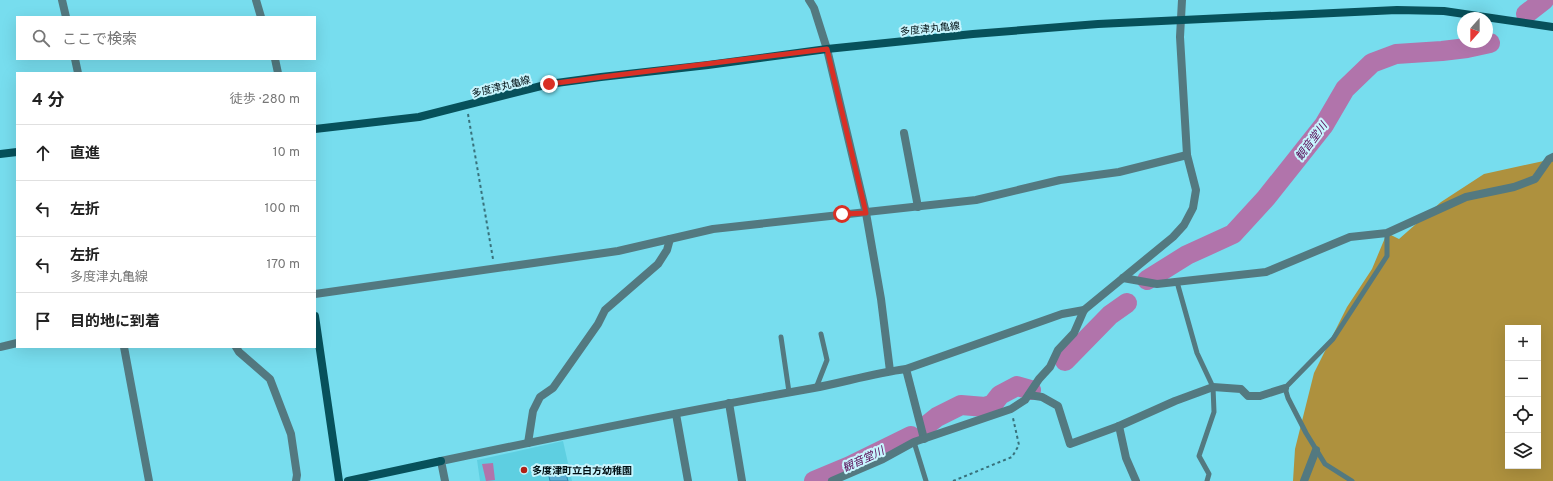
<!DOCTYPE html>
<html lang="ja">
<meta charset="utf-8">
<style>
body{margin:0;font-family:Overpass,"Noto Sans JP",sans-serif;background:#f2f2f2;color:#222}
.controls{position:absolute;right:12px;bottom:12px;display:grid;overflow:hidden;border-radius:0px;box-shadow:0 4px 16px #0002}
.controls button{width:36px;height:36px;display:grid;place-items:center;padding:0;border:0;border-bottom:1px solid #e0e0e0;background:#fff;color:#222;font:20px sans-serif}
.compass{position:absolute;left:1457px;top:12px;width:36px;height:36px;border-radius:50%;background:#fff;box-shadow:0 4px 16px #0002;rotate:201deg}
.stop{position:absolute;width:12px;height:12px;margin:-9px;border:3px solid #d93025;border-radius:50%;background:#fff}
.stop.end{background:#d93025;border-color:#fff;box-shadow:0 1px 4px #0008}
.list{margin:0;padding:0;list-style:none}
h2{display:flex;justify-content:space-between;align-items:center;height:52px;margin:0;padding:0 16px;font-size:17px}
h2 small{font-size:13px;font-weight:400;color:#767676}
.list li{display:grid;grid-template-columns:26px 1fr auto;gap:12px;align-items:center;box-sizing:border-box;height:56px;padding:0 16px;border-top:1px solid #e0e0e0}
.list b{display:block;font-size:15px;white-space:nowrap}
.list p{margin:0;font-size:13px;white-space:nowrap;color:#767676}
.list em{font-size:13px;font-style:normal;color:#767676}
.icon{flex:none;width:22px;height:22px;fill:none;stroke:currentColor;stroke-width:2;stroke-linecap:round;stroke-linejoin:round}
.map{position:relative;flex:none;width:1553px;height:481px;overflow:hidden}
.search{position:absolute;background:#fff;box-shadow:0 4px 16px #0002;left:16px;top:16px;width:300px;height:44px;display:flex;align-items:center;gap:10px;box-sizing:border-box;padding:0 14px;border-radius:0px;color:#767676;font-size:15px}
.panel{position:absolute;background:#fff;box-shadow:0 4px 16px #0002;left:16px;top:72px;width:300px;height:276px;border-radius:0px}
.map>svg:first-child{display:block}
.built{fill:#5ecfe1}
.forest{fill:#ae913e;fill-rule:evenodd}
.water{fill:#b174ab}
.lines{fill:none;stroke-linecap:round;stroke-linejoin:round}
.river{stroke:#b174ab;stroke-width:20}
.building{fill:#5aadd3;stroke:#3188ac}
.path{stroke:#38717b;stroke-width:2;stroke-dasharray:3 3;stroke-linecap:butt}
.lane{stroke:#537980;stroke-width:5}
.street{stroke:#537980;stroke-width:8}
.secondary{stroke:#07515b;stroke-width:8}
.route{stroke:#d93025;stroke-width:5}
.poi-dot{fill:#b02015;stroke:#c7f5fe;stroke-width:1.5}
.labels{text-anchor:middle;stroke-width:4;stroke-linejoin:round;paint-order:stroke}
.street-label{font-size:10px;fill:#000f13;stroke:#c7f5fe}
.poi-label{font-size:10px;font-weight:bold;fill:#000f13;stroke:#c7f5fe;text-anchor:start}
.water-label{font-size:11px;font-style:italic;fill:#570954;stroke:#c7f5fe}
</style>
<div class="map">
<svg width="1553" height="481" viewBox="0 0 1553 481">
<rect width="100%" height="100%" fill="#7de"/>
<path class="built" d="M563 441 572 481H480L477 460Z"/>
<path class="forest" d="M1553 159V481H1293L1295 449 1314 373 1347 307 1372 269 1387 233 1399 239 1441 202 1484 174ZM1508 328H1538V466H1508Z"/>
<path class="water" d="M493 463 495 480 486 481 482 464Z"/>
<g class="lines">
<g class="river">
<path d="M1526 14 1544 0"/>
<path d="M1147 280 1187 255 1233 234 1266 198 1324 125 1345 89 1372 63 1396 54 1442 51 1467 48 1490 43"/>
<path d="M1065 361 1110 315 1127 303"/>
<path d="M927 425 937 417 961 405 985 407 993 404 1000 395 1017 386 1031 390"/>
<path d="M814 481 850 466 911 436"/>
</g>
</g>
<path class="building" d="M565 470 568 481H550L548 472Z"/>
<g class="lines">
<g class="path">
<path d="M468 114 493 259"/>
<path d="M953 481 1012 457 1019 445 1013 418"/>
</g>
<g class="lane">
<path d="M1177 282 1197 353 1213 387 1214 412 1199 456 1209 474 1207 481"/>
<path d="M781 337 789 392"/>
<path d="M816 388 827 360 821 334"/>
<path d="M914 442 926 481"/>
<path d="M1352 481 1325 464 1306 433 1288 398 1285 388 1333 339 1387 256V233"/>
</g>
<g class="street">
<path d="M62 0 66 17"/>
<path d="M256 0 261 17"/>
<path d="M809 0 814 8 827 49 866 213 881 299 890 371"/>
<path d="M75 59 78 73"/>
<path d="M275 59 278 73"/>
<path d="M904 133 918 207"/>
<path d="M1123 278 1157 284 1266 272 1350 237 1387 233 1466 197 1514 187 1535 179 1549 159 1553 157"/>
<path d="M315 294 618 251 713 229 976 200 1060 180 1119 172 1187 155"/>
<path d="M0 347 17 343"/>
<path d="M124 347 149 481"/>
<path d="M236 347 239 352 270 379 291 434 297 475 296 481"/>
<path d="M906 369 924 439"/>
<path d="M1029 395 1042 397 1058 406 1070 444 1119 426 1175 401 1213 387 1241 389 1248 396H1260L1285 388"/>
<path d="M729 403 742 481"/>
<path d="M676 414 688 481"/>
<path d="M1119 426 1126 458 1136 481"/>
<path d="M528 443 533 411 540 397 553 388 598 324 605 310 658 264 667 250 670 239"/>
<path d="M445 481 441 461C565 435 689 410 814 388 845 382 875 373 906 369L1062 314 1084 310"/>
<path d="M832 481 883 459 914 442 1011 409 1025 400 1039 379 1050 367 1058 350 1074 333 1084 310 1173 237 1184 225 1193 208 1196 190 1187 155 1180 37 1182 0"/>
<path d="M1304 481 1316 450"/>
</g>
<g class="secondary">
<path d="M315 129 419 117 549 84 601 77 708 65 827 49 973 34 1098 24 1397 10 1444 11 1553 27"/>
<path d="M0 154 17 152"/>
<path d="M315 316 339 481"/>
<path d="M348 481 441 461"/>
</g>
</g>
<g class="lines">
<path class="route" d="M549 84 602 77 827 49 866 213 842 214"/>
</g>
<circle class="poi-dot" cx="524" cy="470" r="4"/>
<g class="labels">
<g class="street-label">
<text transform="translate(930 28) rotate(-6)" y="4">多度津丸亀線</text>
<text transform="translate(501 86) rotate(-14)" y="4">多度津丸亀線</text>
</g>
<g class="poi-label">
<text x="532" y="474">多度津町立白方幼稚園</text>
</g>
<g class="water-label">
<text transform="translate(1311 141) rotate(-53)" y="4">観音堂川</text>
<text transform="translate(863 459) rotate(-25)" y="4">観音堂川</text>
</g>
</g>
</svg>
<div class="controls">
<button>+</button>
<button>−</button>
<button><svg class="icon" aria-label="locate" viewBox="0 0 24 24"><circle cx="12" cy="12" r="6"/><path d="M12 2v4M12 18v4M2 12h4M18 12h4"/></svg></button>
<button><svg class="icon" aria-label="layers" viewBox="0 0 24 24"><path d="M12 4l9 5-9 5-9-5zM3 14l9 5 9-5"/></svg></button>
</div>
<svg class="compass" viewBox="-18 -18 36 36"><path d="M0-13l5 13h-10z" fill="#e53935"/><path d="M0 13l5-13h-10z" fill="#767676"/></svg>
<div class="stop" style="left:842px;top:214px"></div>
<div class="stop end" style="left:549px;top:84px"></div>
<div class="search"><svg class="icon" aria-label="search" viewBox="0 0 24 24"><circle cx="10" cy="10" r="6"/><path d="M15 15l6 6"/></svg>ここで検索</div>
<section class="panel">
<h2>4 分<small>徒歩 · 280 m</small></h2>
<ul class="list">
<li><svg class="icon" aria-label="ahead" viewBox="0 0 24 24"><path d="M12 20V5M6 11l6-6 6 6"/></svg><div><b>直進</b></div><em>10 m</em></li>
<li><svg class="icon" aria-label="left" viewBox="0 0 24 24"><path d="M17 20v-9H6M10 6l-5 5 5 5"/></svg><div><b>左折</b></div><em>100 m</em></li>
<li><svg class="icon" aria-label="left" viewBox="0 0 24 24"><path d="M17 20v-9H6M10 6l-5 5 5 5"/></svg><div><b>左折</b><p>多度津丸亀線</p></div><em>170 m</em></li>
<li><svg class="icon" aria-label="arrive" viewBox="0 0 24 24"><path d="M6 21V4h12l-3 4 3 4H6"/></svg><div><b>目的地に到着</b></div></li>
</ul>
</section>
</div>
